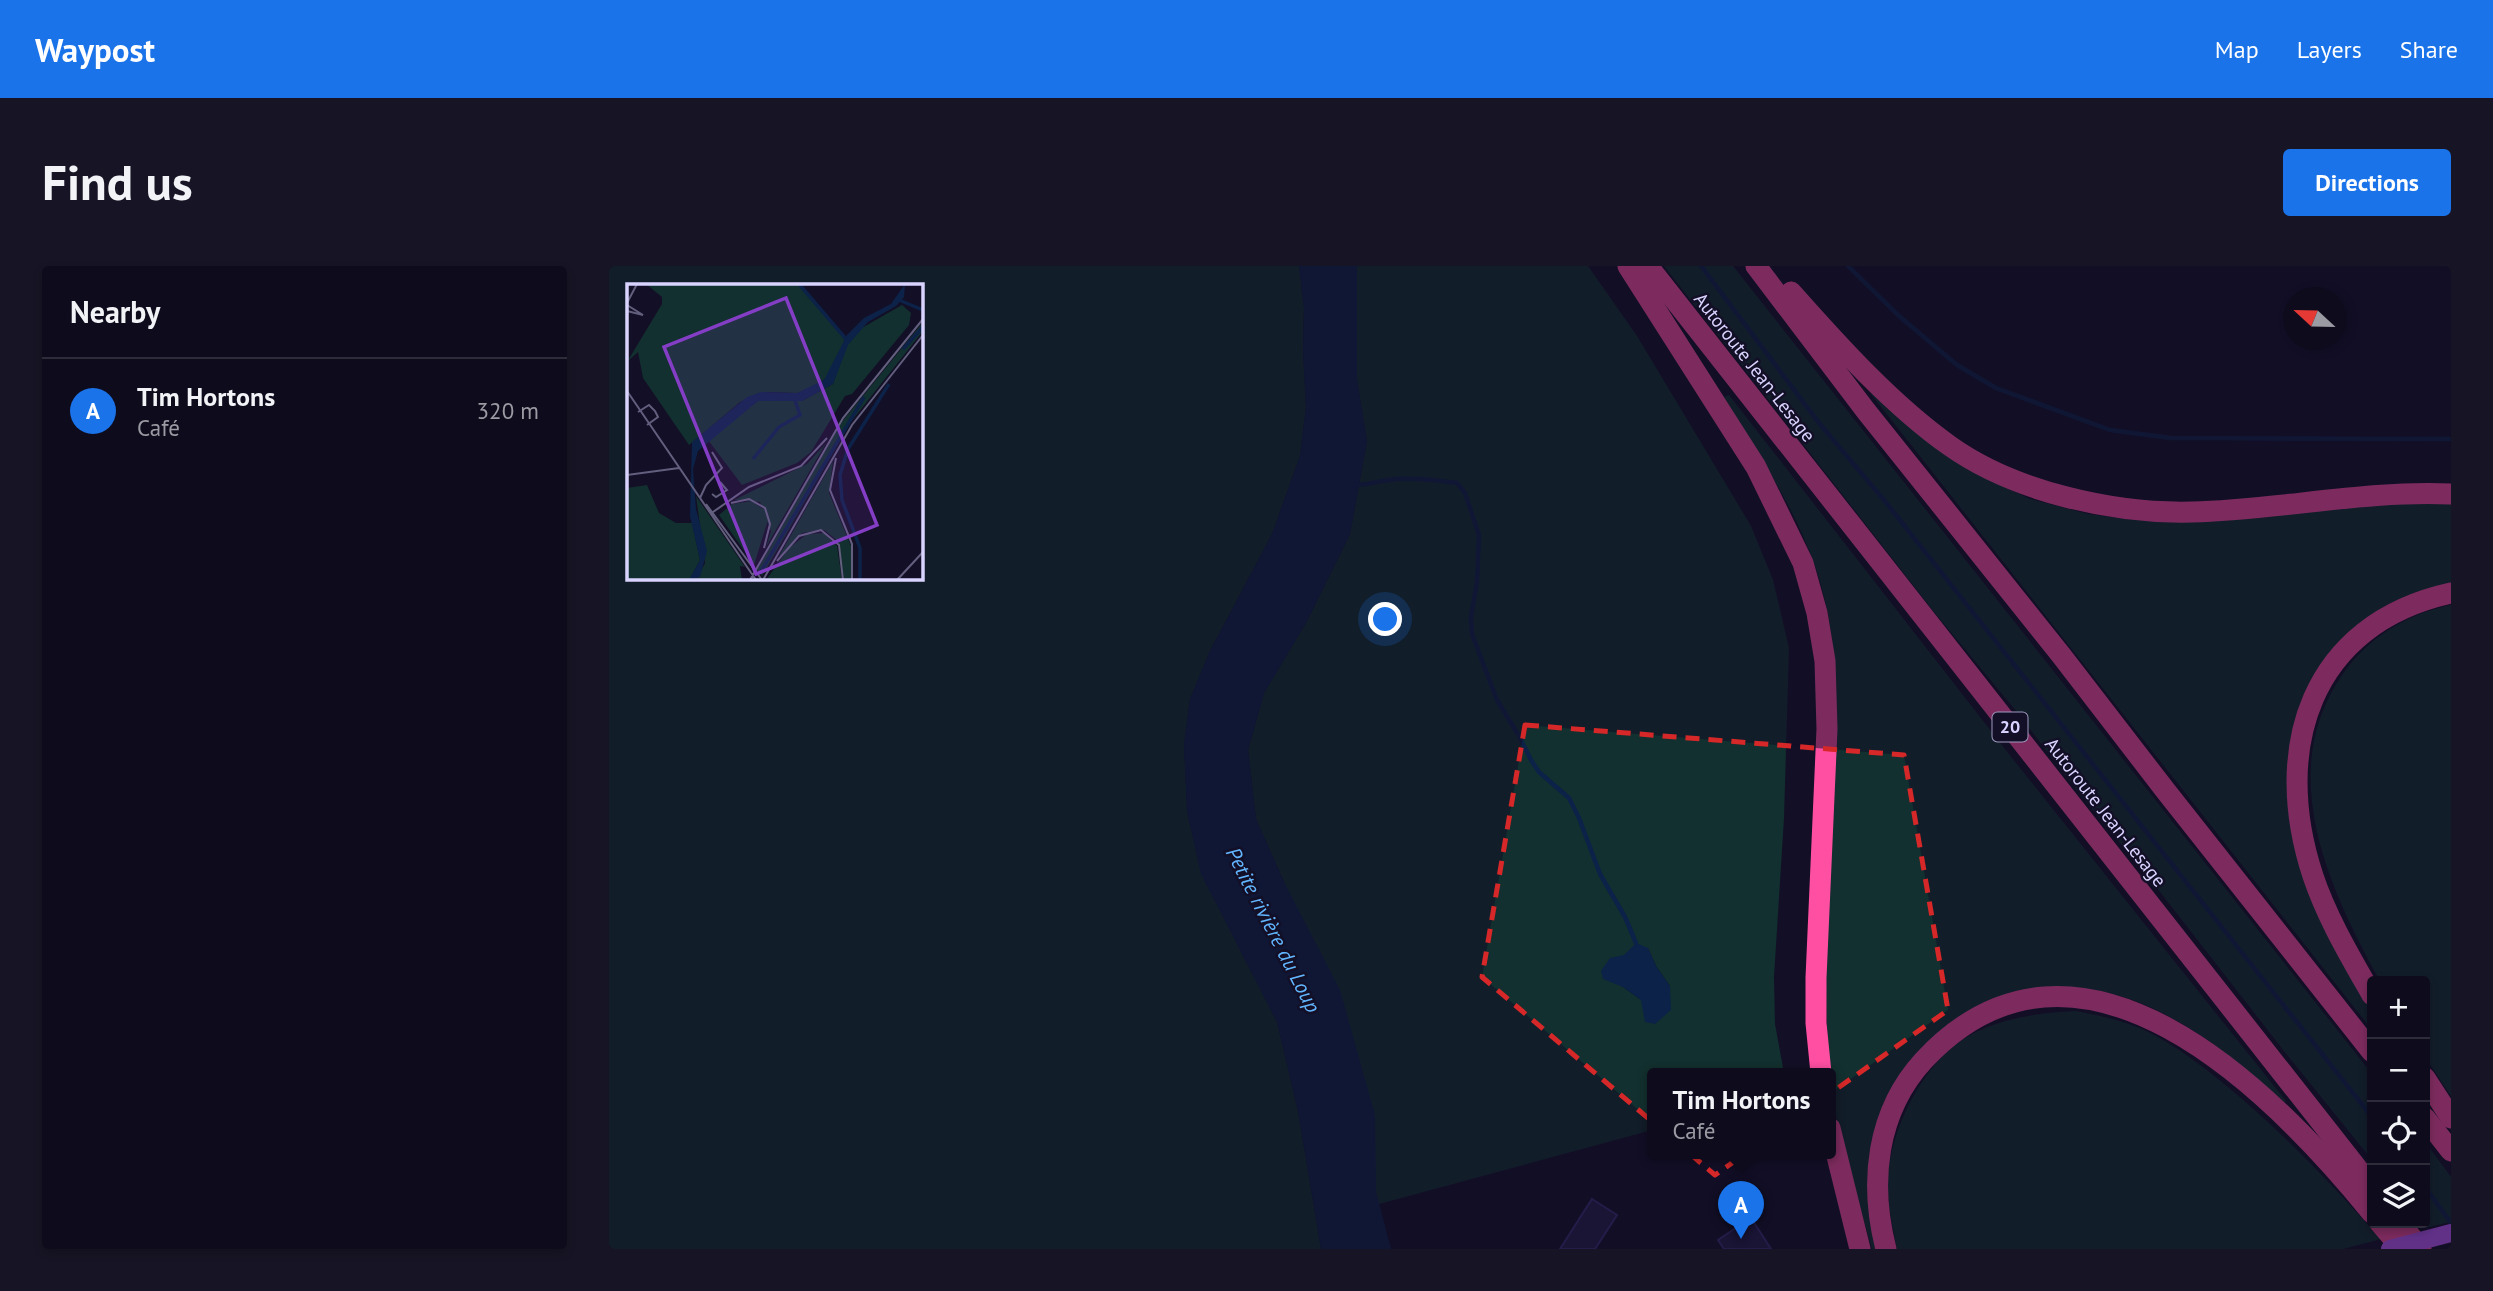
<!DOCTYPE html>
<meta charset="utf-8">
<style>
body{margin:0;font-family:"PT Sans",sans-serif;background:#171425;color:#f1f3f6}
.controls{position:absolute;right:21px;bottom:21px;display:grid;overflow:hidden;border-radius:7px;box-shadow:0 4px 10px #0003}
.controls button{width:63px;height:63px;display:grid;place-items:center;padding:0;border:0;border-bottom:2px solid #2e2b3b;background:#0e0b1c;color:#f1f3f6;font:35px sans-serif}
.compass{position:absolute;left:1674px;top:21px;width:63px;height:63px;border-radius:50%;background:#0e0b1c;box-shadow:0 4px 10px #0003;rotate:292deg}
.you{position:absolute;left:777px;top:354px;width:24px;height:24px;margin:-18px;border:5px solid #fff;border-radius:50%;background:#1a73e8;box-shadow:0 0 0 10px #1a73e833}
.badge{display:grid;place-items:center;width:46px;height:46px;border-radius:50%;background:#1a73e8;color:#fff;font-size:23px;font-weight:700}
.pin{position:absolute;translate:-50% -58px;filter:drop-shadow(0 2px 4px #0008)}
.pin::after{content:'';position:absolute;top:37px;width:24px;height:21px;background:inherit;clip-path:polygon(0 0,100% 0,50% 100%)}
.popup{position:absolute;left:1038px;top:802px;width:189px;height:91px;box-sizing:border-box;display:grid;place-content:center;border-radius:7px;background:#0e0b1c;filter:drop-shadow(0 2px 5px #0005);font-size:23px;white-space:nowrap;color:#9b9ba3}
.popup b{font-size:26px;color:#f1f3f6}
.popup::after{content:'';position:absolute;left:50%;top:100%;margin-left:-14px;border:14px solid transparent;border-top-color:#0e0b1c}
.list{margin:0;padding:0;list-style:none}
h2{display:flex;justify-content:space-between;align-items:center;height:91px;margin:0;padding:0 28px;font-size:30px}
h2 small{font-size:23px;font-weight:400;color:#9b9ba3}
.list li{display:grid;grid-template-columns:46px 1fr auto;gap:21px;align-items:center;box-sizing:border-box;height:105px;padding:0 28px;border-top:2px solid #2e2b3b}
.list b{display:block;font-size:26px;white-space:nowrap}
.list p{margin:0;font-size:23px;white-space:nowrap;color:#9b9ba3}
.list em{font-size:23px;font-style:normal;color:#9b9ba3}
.icon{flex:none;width:38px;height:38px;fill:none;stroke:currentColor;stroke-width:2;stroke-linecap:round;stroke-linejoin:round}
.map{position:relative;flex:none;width:1842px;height:983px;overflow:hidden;border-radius:7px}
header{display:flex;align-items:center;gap:42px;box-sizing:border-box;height:98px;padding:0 35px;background:#1a73e8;color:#fff}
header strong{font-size:33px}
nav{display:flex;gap:38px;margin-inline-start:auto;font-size:24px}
.intro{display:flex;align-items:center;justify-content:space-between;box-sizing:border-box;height:168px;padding:0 42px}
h1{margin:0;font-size:49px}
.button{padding:18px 32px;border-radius:7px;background:#1a73e8;color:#fff;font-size:24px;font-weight:700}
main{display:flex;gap:42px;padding:0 42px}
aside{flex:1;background:#0e0b1c;border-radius:7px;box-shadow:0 4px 10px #0003}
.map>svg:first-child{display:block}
.green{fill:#12302f;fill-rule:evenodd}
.water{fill:#0c2248}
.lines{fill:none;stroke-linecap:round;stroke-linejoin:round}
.stream{stroke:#0c2248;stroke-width:4.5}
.building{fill:#241b47;stroke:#3b2d73;stroke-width:2}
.highway{stroke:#ff4fa3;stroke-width:21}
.primary-bridge{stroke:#c25bff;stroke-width:18}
.marked{fill:none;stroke:#d62828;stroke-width:5;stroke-dasharray:14 9;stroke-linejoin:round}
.labels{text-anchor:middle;stroke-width:5;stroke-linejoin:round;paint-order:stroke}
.shield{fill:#130f26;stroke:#9e99be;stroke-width:2}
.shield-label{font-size:18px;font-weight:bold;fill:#d9d4ff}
.street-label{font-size:19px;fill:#d9d4ff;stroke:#130f26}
.water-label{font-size:21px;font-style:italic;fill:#62b6ff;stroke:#130f26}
.inset-river{fill:none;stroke:#0c2248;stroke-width:3.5}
.inset-road{fill:none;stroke:#625e7d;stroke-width:2}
.view{fill:#843dc5;fill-opacity:0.15;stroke:#843dc5;stroke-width:3.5}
.inset-edge{fill:none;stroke:#d9d4ff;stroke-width:3.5}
</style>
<header>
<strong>Waypost</strong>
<nav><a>Map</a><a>Layers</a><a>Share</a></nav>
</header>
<div class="intro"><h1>Find us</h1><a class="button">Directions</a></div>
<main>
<aside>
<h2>Nearby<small></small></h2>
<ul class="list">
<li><span class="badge">A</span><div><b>Tim Hortons</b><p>Café</p></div><em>320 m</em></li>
</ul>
</aside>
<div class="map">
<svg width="1842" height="983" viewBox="0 0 1842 983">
<rect width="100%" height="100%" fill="#130f26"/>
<g class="green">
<path d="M0 0H690L695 42 694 84 697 141 691 190 663 268 601 385 581 433 575 478 578 545 592 607 668 756 689 845 712 983H0ZM19 19H312V312H19Z"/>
<path d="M748 0H979L1028 70 1142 260 1164 314 1180 382 1175 552 1165 711 1166 758 1175 807H1043V864L770 938 675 616 647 553 639 484 655 427 698 355 741 268 758 175 748 114ZM1039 682 1047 700 1061 720 1032 734 1014 721Z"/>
<path d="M1055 0H1124L1763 808V894L1675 785 1548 622 1469 526 1408 446 1326 347Z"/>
<path d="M1266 124 1374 211 1421 233 1479 248 1524 254 1590 255 1774 238H1842V317L1813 325 1782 337 1759 351 1741 367 1695 433 1685 459 1679 489 1678 522 1727 680 1763 744V764L1262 128Z"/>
<path d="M1120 129 1403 492 1677 835 1673 838C1586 751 1474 679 1353 751 1329 765 1312 784 1296 806 1293 811 1286 818 1285 824 1280 838 1281 857 1280 872 1276 909 1273 946 1269 983H1263C1250 936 1234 888 1225 840 1219 804 1218 766 1217 729 1216 655 1222 581 1225 507 1227 443 1230 381 1212 319 1193 251 1151 191 1115 131Z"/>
<path d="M1842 339V830L1816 791V715H1771C1718 619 1663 500 1739 401 1764 369 1801 347 1842 339Z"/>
<path d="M1466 745C1487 749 1508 753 1528 761 1557 773 1584 793 1609 813 1668 860 1721 917 1772 973L1734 983H1288C1284 962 1279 941 1279 919 1279 865 1316 790 1367 766 1399 751 1431 747 1466 745Z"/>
<path d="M1816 876 1842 911V956L1815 962 1811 957H1816Z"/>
</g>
<g class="water">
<path d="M690 0H748V114L758 175 741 268 698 355 655 427 639 484 647 553 675 616 731 724 766 849 767 926 782 983H712L689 845 668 756 592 608 578 545 575 478 581 433 601 385 663 268 691 190 697 141 694 84 695 42Z"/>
<path d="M1027 677 1039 682 1047 700 1061 720 1062 744 1046 758 1036 756 1032 734 1014 721 994 713 992 705 1001 692 1015 689Z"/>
</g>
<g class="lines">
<g class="stream">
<path d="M1092 0 1210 157 1275 234 1763 851"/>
<path d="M1239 0 1290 50 1348 99 1387 122 1501 164 1562 172 1842 173"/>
<path d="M745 219C760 219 765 216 779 214 798 211 828 214 848 217L856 227 870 269 868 316 862 351 863 368 880 413 888 434 910 470 922 494 930 506 960 532 970 552 991 608 1016 651 1027 677"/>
<path d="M1816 921 1842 957"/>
</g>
</g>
<g class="building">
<path d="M983 933 1008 949 986 983H951Z"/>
<path d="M1142 952 1162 983H1115L1109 974Z"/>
</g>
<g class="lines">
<g class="highway">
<path d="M1019 0 1147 201 1194 297 1208 347 1216 395 1218 463 1207 712V757L1212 807"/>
<path d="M1039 0 1763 921"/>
<path d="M1147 0 1257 145 1452 389 1556 524 1763 786"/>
<path d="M1182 26C1229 79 1283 139 1341 180 1406 226 1505 248 1583 246 1669 244 1756 224 1842 228"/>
<path d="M1763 729C1742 692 1718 652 1704 610 1662 483 1701 358 1842 327"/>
<path d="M1816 812 1842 852"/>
<path d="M1816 852 1842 885"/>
<path d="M1221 862 1251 983"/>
<path d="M1771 957 1793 983"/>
<path d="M1791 957 1812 983"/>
<path d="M1277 983C1260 917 1267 846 1315 794 1469 629 1662 823 1763 947"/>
</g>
<path class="primary-bridge" d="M1781 983 1842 967"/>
</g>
<path d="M0 0H1842V983H0ZM916 459 1295 489 1339 744 1106 909 873 711Z" fill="#130f26" fill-opacity=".55" fill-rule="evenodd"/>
<path class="marked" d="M916 459 1295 489 1339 744 1106 909 873 711Z"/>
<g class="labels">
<rect class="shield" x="1383.5" y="446.5" width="35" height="29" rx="5"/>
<g class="shield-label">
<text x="1401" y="467">20</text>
</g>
<g class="street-label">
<text transform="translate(1146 101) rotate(52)" y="7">Autoroute Jean-Lesage</text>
<text transform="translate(1497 546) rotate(52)" y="7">Autoroute Jean-Lesage</text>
</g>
<g class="water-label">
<text transform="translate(664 664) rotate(63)" y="7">Petite rivière du Loup</text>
</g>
</g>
<g transform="translate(18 18)">
<rect width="296" height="296" fill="#130f26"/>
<path d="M19 0H172L218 55 205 87 193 100 170 109 141 108 113 118 62 161 16 94 11 68 0 78 35 20V13ZM275 21 284 29 282 41 225 110 218 112 184 168 170 179 115 201 81 156 131 117H175L206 100 220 61 233 45ZM296 38V47L223 139 135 292 130 286 214 139ZM199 159 139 263 144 247 133 218 107 216 180 180ZM206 177 202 209 224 262V296H217L211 257 197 246 175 249 151 274ZM20 201 32 229 49 239H65L73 276 63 295 0 296V204ZM69 212 118 283 113 282 115 296H69L78 279ZM125 217 136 225 141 236 127 281 92 231 105 220ZM197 249 210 262 215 296H139L162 264 180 250Z" fill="#12302f"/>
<path d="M278 0 277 13 269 22 241 38 221 61 206 100 175 117H131L71 167 66 185 69 225 80 267 73 293 62 296 73 276 63 232 65 158 120 113 134 108 170 109 197 96 220 51 237 34 264 20Z" fill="#0c2248"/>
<path class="inset-river" d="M172 0 219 55M272 16 296 26M276 65 296 43M126 175 152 143 173 131 168 116M133 289 237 113M233 296V264L215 216 213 191 221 165 262 100"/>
<path class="inset-road" d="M0 19 10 0M0 21 16 31 0 27M0 107 129 296M11 128 22 121 28 127 31 133 20 141M209 174 203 206 225 260V296M0 191 52 184M85 210 89 213 100 206 93 198M73 214 79 201 95 184 85 168M104 219 122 215 138 224 143 240 137 264M79 220 135 296M86 228 122 203 174 182 200 154M150 277 172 252 194 246 212 261 216 296M123 296 216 134 296 35M136 296 225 141 296 51M270 296 296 268"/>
<path class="view" d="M159 14 250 241 129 290 37 63Z"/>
<rect width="296" height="296" class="inset-edge"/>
</g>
</svg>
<div class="controls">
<button>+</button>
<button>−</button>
<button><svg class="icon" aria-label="locate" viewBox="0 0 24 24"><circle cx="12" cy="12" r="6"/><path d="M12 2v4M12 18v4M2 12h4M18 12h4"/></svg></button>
<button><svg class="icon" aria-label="layers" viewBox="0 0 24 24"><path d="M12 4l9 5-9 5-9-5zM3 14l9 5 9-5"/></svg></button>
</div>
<svg class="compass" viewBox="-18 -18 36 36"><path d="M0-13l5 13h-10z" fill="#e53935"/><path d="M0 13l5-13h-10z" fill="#9b9ba3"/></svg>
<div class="you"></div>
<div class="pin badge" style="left:1132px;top:973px">A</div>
<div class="popup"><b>Tim Hortons</b>Café</div>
</div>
</main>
